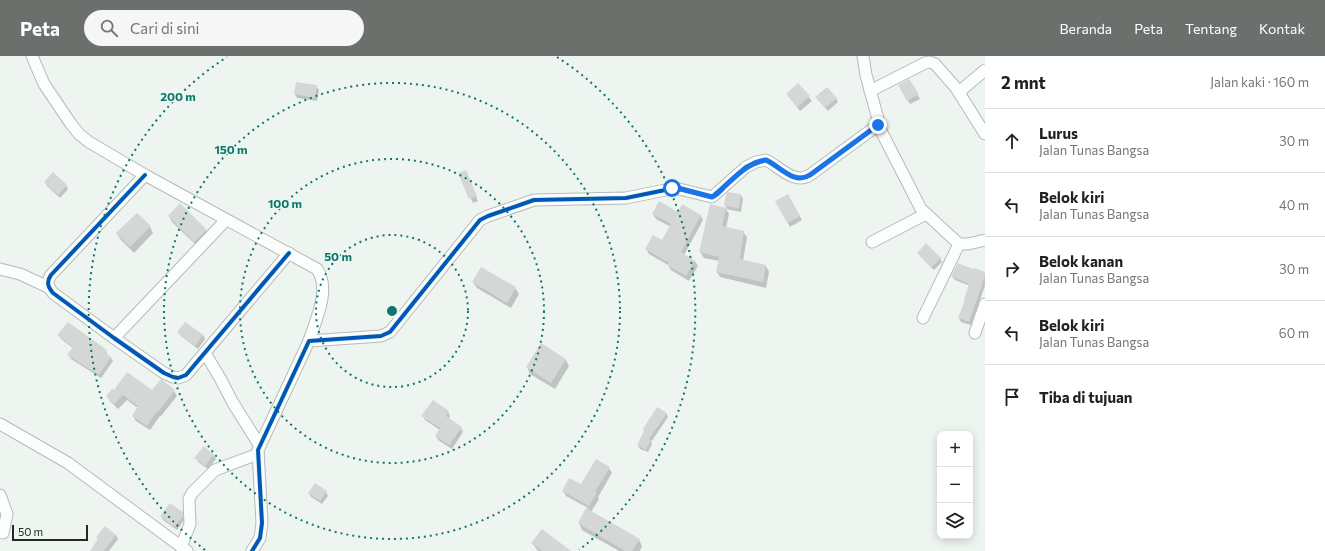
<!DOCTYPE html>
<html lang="id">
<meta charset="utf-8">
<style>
body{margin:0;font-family:Commissioner,sans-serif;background:#f6f6f6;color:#202124}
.controls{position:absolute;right:12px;bottom:12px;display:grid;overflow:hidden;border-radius:8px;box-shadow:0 2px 10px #0003}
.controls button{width:36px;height:36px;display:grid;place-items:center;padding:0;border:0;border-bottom:1px solid #e0e0e0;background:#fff;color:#202124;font:20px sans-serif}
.scale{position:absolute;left:12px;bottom:10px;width:76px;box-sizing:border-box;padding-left:4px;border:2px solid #242926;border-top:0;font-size:11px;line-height:14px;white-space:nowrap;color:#242926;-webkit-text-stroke:3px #ebf8ef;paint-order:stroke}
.stop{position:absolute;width:12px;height:12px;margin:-9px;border:3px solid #1a73e8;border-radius:50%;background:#fff}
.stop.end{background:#1a73e8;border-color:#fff;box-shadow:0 1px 4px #0008}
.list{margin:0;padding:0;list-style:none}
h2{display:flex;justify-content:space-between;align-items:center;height:52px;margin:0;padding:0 16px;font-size:17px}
h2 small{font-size:13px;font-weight:400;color:#757577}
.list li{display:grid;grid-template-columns:26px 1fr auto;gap:12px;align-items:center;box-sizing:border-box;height:64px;padding:0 16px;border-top:1px solid #e0e0e0}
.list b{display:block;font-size:15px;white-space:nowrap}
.list p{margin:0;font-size:13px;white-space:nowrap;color:#757577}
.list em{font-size:13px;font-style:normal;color:#757577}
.icon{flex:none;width:22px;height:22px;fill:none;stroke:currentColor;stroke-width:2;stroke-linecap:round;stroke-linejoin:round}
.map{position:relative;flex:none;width:985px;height:495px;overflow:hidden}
header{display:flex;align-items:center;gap:24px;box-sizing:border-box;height:56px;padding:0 20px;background:#6b706d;color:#fff}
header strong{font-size:19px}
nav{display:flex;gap:22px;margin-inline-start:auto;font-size:14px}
.search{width:280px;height:36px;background:#f6f6f6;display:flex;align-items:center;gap:10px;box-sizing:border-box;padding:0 14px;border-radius:22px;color:#757577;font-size:15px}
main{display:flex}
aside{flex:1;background:#fff}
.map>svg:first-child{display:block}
.shadow{fill:#0003}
.building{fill:#d5d7d7}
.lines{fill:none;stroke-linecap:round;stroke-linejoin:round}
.minor-casing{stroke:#b5bbb7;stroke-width:13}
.minor{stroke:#fcfefd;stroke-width:11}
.cycleway-casing{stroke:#ebf8ef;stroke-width:6}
.cycleway{stroke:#0057b8;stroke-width:4}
.route{stroke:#1a73e8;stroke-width:5}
.ring{fill:none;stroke:#0f766e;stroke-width:2;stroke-dasharray:2 4}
.centre{fill:#0f766e;stroke:#ebf8ef;stroke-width:2}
.ring-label{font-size:12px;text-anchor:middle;font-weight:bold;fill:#0f766e;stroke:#ebf8ef;stroke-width:3;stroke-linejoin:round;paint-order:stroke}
</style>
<header>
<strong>Peta</strong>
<div class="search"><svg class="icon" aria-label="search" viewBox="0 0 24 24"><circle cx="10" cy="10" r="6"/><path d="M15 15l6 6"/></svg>Cari di sini</div>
<nav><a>Beranda</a><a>Peta</a><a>Tentang</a><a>Kontak</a></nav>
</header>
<main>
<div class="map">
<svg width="985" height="495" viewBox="0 0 985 495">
<rect width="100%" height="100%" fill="#eef5f0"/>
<g class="shadow">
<path d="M909 24 920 43 910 48 899 29Z"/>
<path d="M798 28 812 45 800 55 787 38Z"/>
<path d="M316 30 319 34 317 45 297 42 295 38Z"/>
<path d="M817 42H836L838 46 828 55Z"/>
<path d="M460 118 467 119 478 145 473 147Z"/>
<path d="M45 126 66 129 68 133 60 142 47 130Z"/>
<path d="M729 137 741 139 743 143 741 156 726 153 729 158 726 172 743 176 747 181 743 205 766 210 769 216 766 232 720 221 717 216 719 205 704 202 700 196 711 149 727 153 725 149Z"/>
<path d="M788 139 802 164 790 171 776 146Z"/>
<path d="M679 157 700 159 703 164 684 199 695 205 698 210 689 225 671 214 668 209 649 198 646 193 662 186 671 171 656 163 653 158Z"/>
<path d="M169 160 206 175 210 181 199 192 172 166Z"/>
<path d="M150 171 153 177 134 197 121 184 117 178Z"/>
<path d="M918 197 940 202 942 206 934 214 921 201Z"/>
<path d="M482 212 515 232 519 238 511 252 477 232 473 226Z"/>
<path d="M985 217V230L971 269 961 266 959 262 970 230 955 224 952 220Z"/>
<path d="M68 267 106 295 108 300 110 301 113 305 101 322 71 303 69 299 73 292 61 283 59 279Z"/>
<path d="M186 267 203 279 205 283 198 293 181 280 179 277Z"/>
<path d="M541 288 566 304 569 310 555 333 530 318 527 311Z"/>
<path d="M174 335 177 340 161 360H160L150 374 136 365 133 360 138 352 127 344 118 353 110 345 107 340Z"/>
<path d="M448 356 450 360 448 363 461 372 463 376 452 393 438 384 436 380 440 374 425 364 423 360Z"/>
<path d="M666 357 668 361 651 386 652 388 648 396 640 393 638 389Z"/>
<path d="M213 399 216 403 208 413 198 406 196 402Z"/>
<path d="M609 412 612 417 598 441 599 443 591 456 639 484 642 490 640 495H619L582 474 579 467 588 452 566 440 563 435 581 429Z"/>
<path d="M326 436 328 440 322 448 311 441 309 437Z"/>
<path d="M182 456 184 464 177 474 163 464 161 460Z"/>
<path d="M116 479 118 483 109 495H93L99 484 97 482Z"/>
<path d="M532 487 571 495H538Z"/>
</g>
<g class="building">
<path d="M909 23 919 38 907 45 898 29Z"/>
<path d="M296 26 317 29 315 42 294 38Z"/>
<path d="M798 27 810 40 797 51 786 38Z"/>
<path d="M827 31 837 42 825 52 815 41Z"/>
<path d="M466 114 477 140 469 143 458 117Z"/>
<path d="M53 116 67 129 58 139 44 126Z"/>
<path d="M728 136 741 138 739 152 724 150 726 138Z"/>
<path d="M788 138 800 160 787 167 775 145Z"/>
<path d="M659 145 678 156 682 148 701 159 681 196 695 205 686 220 667 209 669 207 645 193 653 179 662 184 671 168 652 158Z"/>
<path d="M180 147 207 174 194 186 168 160Z"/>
<path d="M710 148 726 152 722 170 744 175 740 203 766 209 763 226 716 216 719 201 699 196Z"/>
<path d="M137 157 151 170 130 191 116 177Z"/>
<path d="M926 187 941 202 932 211 917 197Z"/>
<path d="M958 207 973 213 974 212 985 216V220L969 266 958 262 965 244H964L969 228 951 220Z"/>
<path d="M481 211 516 231 507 247 472 226Z"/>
<path d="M68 266 107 294 105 297 111 301 99 319 67 299 73 291 57 279Z"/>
<path d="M185 266 203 279 195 290 177 276Z"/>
<path d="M541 287 566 303 551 327 526 311Z"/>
<path d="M127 316 152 334 161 323 175 334 158 356 157 355 147 370 132 360 138 350 123 339 114 348 106 340 112 333 114 334Z"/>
<path d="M433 344 449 355 446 360 462 371 449 389 435 380 440 372 421 360Z"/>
<path d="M657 351 667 357 649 383 651 384 646 394 637 389 644 375 643 373Z"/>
<path d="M204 390 214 399 205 410 194 402Z"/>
<path d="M596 403 610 411 595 436 597 437 589 450 562 435 569 422 581 428Z"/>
<path d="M315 427 327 435 320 445 308 437Z"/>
<path d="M170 447 183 456V460L174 471 160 460Z"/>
<path d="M586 452 640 483 632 495H625L578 467Z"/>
<path d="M105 470 116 479 104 495H90L98 483 96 481Z"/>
<path d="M542 473 571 495H542L531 487Z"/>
</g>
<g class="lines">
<defs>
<g id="minor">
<path d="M32 0 44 28 71 68 79 78 89 86 145 119 317 213C331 233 316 263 309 285"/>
<path d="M863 0 866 19 878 63V69L921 153 959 188H968L985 184"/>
<path d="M870 35 925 7 930 6 935 8 956 32 985 78"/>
<path d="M959 36 985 14"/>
<path d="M145 119 51 219C46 226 48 231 53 237L114 282 164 317 173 321 178 322 186 319 289 197"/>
<path d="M872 186 926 158"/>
<path d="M0 213 20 218 48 231"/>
<path d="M923 262 959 188"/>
<path d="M975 277 985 248"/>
<path d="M114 282 226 164"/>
<path d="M205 297 220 322 233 347 260 390"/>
<path d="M0 368 68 407 187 495"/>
<path d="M0 439 7 458 3 477"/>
<path d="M181 491 190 468 189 443 192 437 215 414 258 398"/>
<path d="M252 495 260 482 262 467 258 394 309 285 381 280 390 276 480 164 488 160 534 144 626 142 675 132 712 141 746 111 756 106 766 104C780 111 794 129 810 119L878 69"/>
</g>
</defs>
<use href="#minor" class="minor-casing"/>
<use href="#minor" class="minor"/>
<defs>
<g id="cycleway">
<path d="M145 119 51 219C46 226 48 231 53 237L114 282 164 317 173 321 178 322 186 319 289 197"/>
<path d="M252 495 260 482 262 467 258 394 309 285 381 280 390 276 480 164 488 160 534 144 626 142 675 132 712 141 746 111 756 106 766 104C780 111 794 129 810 119L878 69"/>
</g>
</defs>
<use href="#cycleway" class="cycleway-casing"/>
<use href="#cycleway" class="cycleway"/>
</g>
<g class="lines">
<path class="route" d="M672 132H678L712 141C717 139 720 135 724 131 737 119 748 107 766 104 781 111 794 129 810 119L878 69"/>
</g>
<g class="ring">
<circle cx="392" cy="255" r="76"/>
<circle cx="392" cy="255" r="152"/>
<circle cx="392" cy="255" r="228"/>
<path d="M205 494A303 303 0 0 1 227 1M557 1A303 303 0 0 1 579 494"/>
</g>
<circle cx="392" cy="255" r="6" class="centre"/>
<g class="ring-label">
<text x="178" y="45">200 m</text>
<text x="231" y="98">150 m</text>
<text x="285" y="152">100 m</text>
<text x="338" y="205">50 m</text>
</g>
</svg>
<div class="controls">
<button>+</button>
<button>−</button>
<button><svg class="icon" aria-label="layers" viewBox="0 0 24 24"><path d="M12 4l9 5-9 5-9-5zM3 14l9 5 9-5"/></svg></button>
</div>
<div class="scale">50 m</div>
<div class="stop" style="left:672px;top:132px"></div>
<div class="stop end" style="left:878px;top:69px"></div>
</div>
<aside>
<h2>2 mnt<small>Jalan kaki · 160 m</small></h2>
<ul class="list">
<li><svg class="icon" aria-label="ahead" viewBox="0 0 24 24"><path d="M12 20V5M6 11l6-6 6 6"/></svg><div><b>Lurus</b><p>Jalan Tunas Bangsa</p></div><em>30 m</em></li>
<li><svg class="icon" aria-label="left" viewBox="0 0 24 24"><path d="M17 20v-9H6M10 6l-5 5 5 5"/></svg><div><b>Belok kiri</b><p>Jalan Tunas Bangsa</p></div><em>40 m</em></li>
<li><svg class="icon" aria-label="right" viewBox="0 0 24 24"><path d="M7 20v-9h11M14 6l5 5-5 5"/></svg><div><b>Belok kanan</b><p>Jalan Tunas Bangsa</p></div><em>30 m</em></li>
<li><svg class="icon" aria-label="left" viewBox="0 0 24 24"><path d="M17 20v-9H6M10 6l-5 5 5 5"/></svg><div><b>Belok kiri</b><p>Jalan Tunas Bangsa</p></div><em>60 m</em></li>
<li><svg class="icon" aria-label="arrive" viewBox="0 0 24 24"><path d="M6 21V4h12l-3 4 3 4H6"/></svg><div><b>Tiba di tujuan</b></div></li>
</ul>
</aside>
</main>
